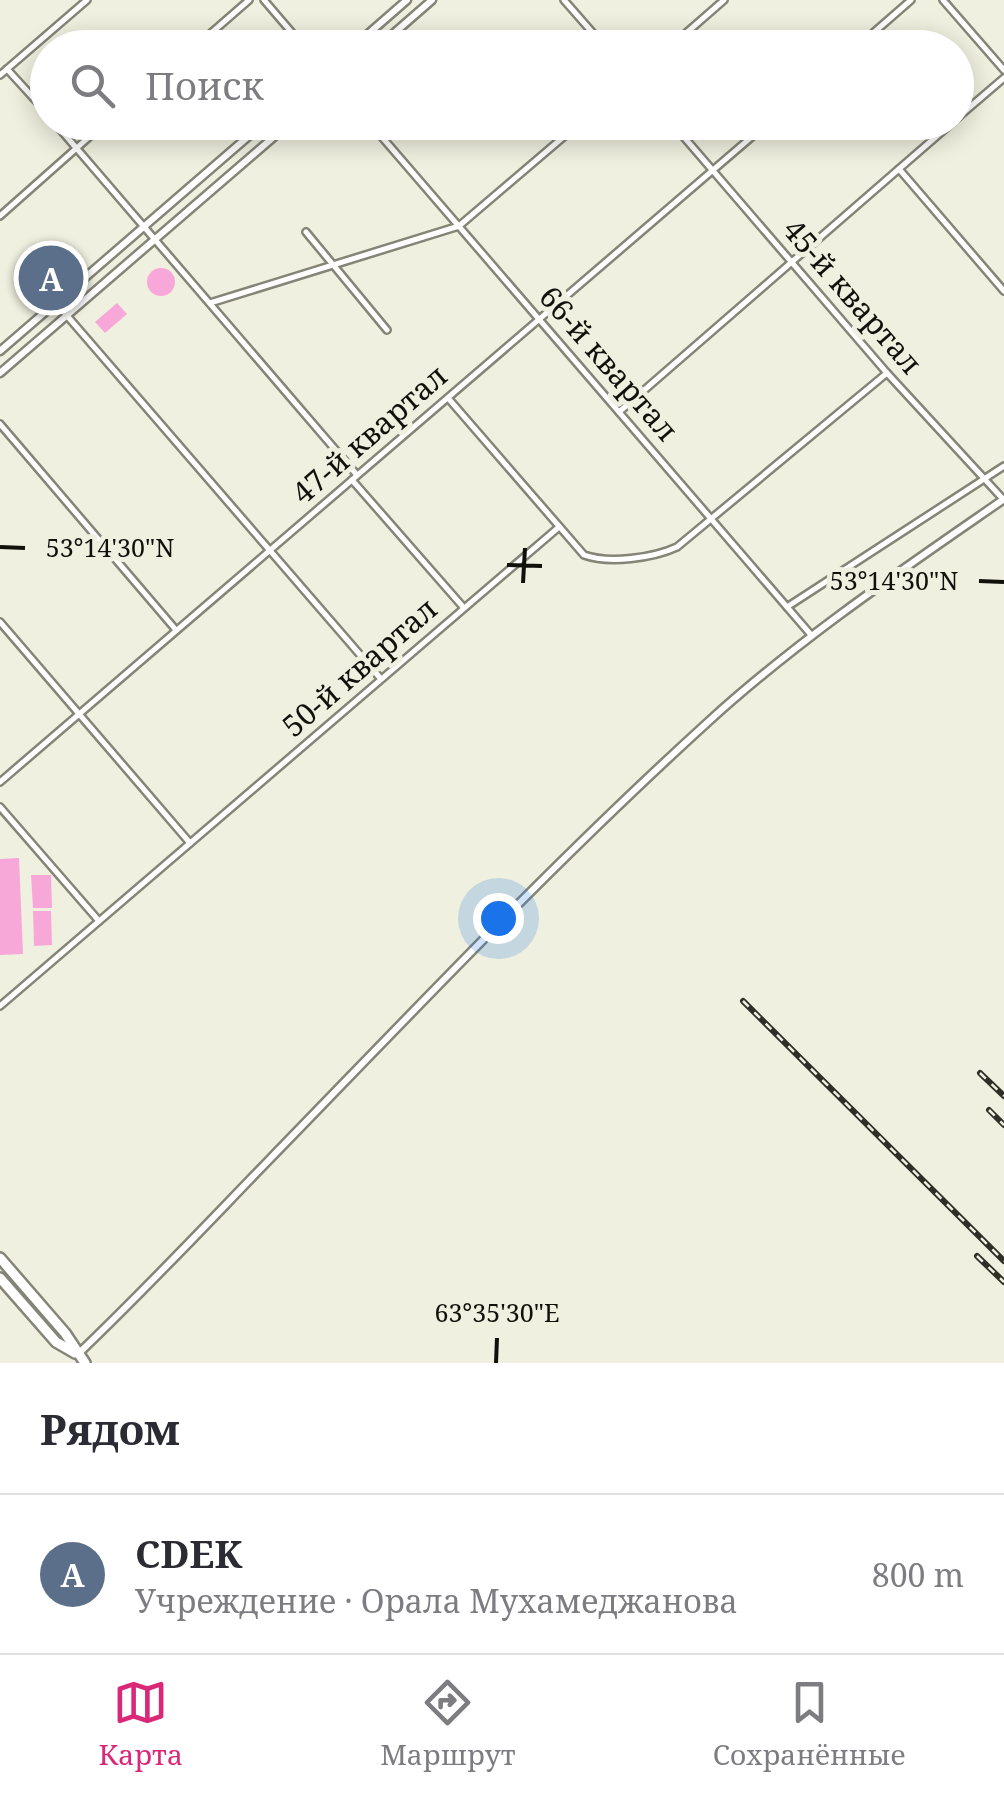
<!DOCTYPE html>
<html lang="ru">
<meta charset="utf-8">
<style>
body{margin:0;font-family:"Noto Serif",serif;background:#f2f2f3;color:#2b2b33}
.you{position:absolute;left:498px;top:918px;width:35px;height:35px;margin:-25px;border:8px solid #fff;border-radius:50%;background:#1a73e8;box-shadow:0 0 0 15px #1a73e833}
.badge{display:grid;place-items:center;width:65px;height:65px;border-radius:50%;background:#db2777;color:#fff;font-size:32px;font-weight:700}
.pin{position:absolute;translate:-50% -50%;border:5px solid #fff;box-shadow:0 2px 10px #0006}
.list{margin:0;padding:0;list-style:none}
h2{display:flex;justify-content:space-between;align-items:center;height:130px;margin:0;padding:0 40px;font-size:42px}
h2 small{font-size:32px;font-weight:400;color:#7c7c81}
.list li{display:grid;grid-template-columns:65px 1fr auto;gap:30px;align-items:center;box-sizing:border-box;height:160px;padding:0 40px;border-top:2px solid #e1e1e2}
.list b{display:block;font-size:38px;white-space:nowrap}
.list p{margin:0;font-size:32px;white-space:nowrap;color:#7c7c81}
.list em{font-size:32px;font-style:normal;color:#7c7c81}
.icon{flex:none;width:55px;height:55px;fill:none;stroke:currentColor;stroke-width:2;stroke-linecap:round;stroke-linejoin:round}
.map{position:relative;flex:none;width:1004px;height:1363px;overflow:hidden}
.search{position:absolute;background:#fff;box-shadow:0 5px 25px #0003;left:30px;right:30px;top:30px;height:110px;display:flex;align-items:center;gap:25px;box-sizing:border-box;padding:0 35px;border-radius:55px;color:#7c7c81;font-size:38px}
.sheet{height:290px;background:#fff}
nav{display:flex;justify-content:space-around;align-items:center;box-sizing:border-box;height:140px;border-top:2px solid #e1e1e2;background:#fff;font-size:28px;color:#7c7c81}
nav a{display:grid;justify-items:center;gap:5px}
nav .on{color:#db2777}
.map>svg:first-child{display:block}
.green{fill:#f8a8d8}
.lines{fill:none;stroke-linecap:round;stroke-linejoin:round}
.minor-casing{stroke:#848576;stroke-width:10}
.tertiary-casing{stroke:#848576;stroke-width:11}
.primary-casing{stroke:#848576;stroke-width:14}
.minor{stroke:#fff;stroke-width:5}
.tertiary{stroke:#fff;stroke-width:6}
.primary{stroke:#fff;stroke-width:9}
.rail-casing{stroke:#2f2f28;stroke-width:6}
.rail{stroke:#eff0df;stroke-width:2.5;stroke-dasharray:8;stroke-linecap:butt}
.ticks{fill:none;stroke:#11110c;stroke-width:4}
.labels{text-anchor:middle;stroke-width:10;stroke-linejoin:round;paint-order:stroke}
.street-label{font-size:30px;fill:#11110c;stroke:#eff0df}
.ticks-label{font-size:25px;text-anchor:middle;fill:#11110c;stroke:#eff0df;stroke-width:10;stroke-linejoin:round;paint-order:stroke}
</style>
<div class="map">
<svg width="1004" height="1363" viewBox="0 0 1004 1363">
<rect width="100%" height="100%" fill="#eff0df"/>
<g class="green">
<circle cx="161" cy="282" r="14"/>
<path d="M117 303 127 314 105 333 95 322Z"/>
<path d="M19 858 23 954 0 955V859Z"/>
<path d="M31 875H51L52 908H33Z"/>
<path d="M33 911H51L52 945 34 946Z"/>
</g>
<g class="lines">
<defs>
<g id="minor">
<path d="M264 0 305 48"/>
<path d="M564 0 606 48"/>
<path d="M943 0 1004 70"/>
<path d="M194 48 249 0"/>
<path d="M669 48 724 0"/>
<path d="M856 48 911 0"/>
<path d="M7 69 48 114"/>
<path d="M0 75 87 0"/>
<path d="M956 119 1004 78"/>
<path d="M54 122 357 475"/>
<path d="M369 122 812 636"/>
<path d="M671 122 887 373 1003 499"/>
<path d="M899 169 1004 291"/>
<path d="M0 216 106 122"/>
<path d="M306 232 387 330"/>
<path d="M56 303 381 679"/>
<path d="M210 303 459 226 581 122"/>
<path d="M448 398 584 555C609 564 653 558 677 547L887 373"/>
<path d="M619 412 953 122"/>
<path d="M0 424 176 630"/>
<path d="M352 480 464 608"/>
<path d="M787 607 1004 466"/>
<path d="M0 622 190 843"/>
<path d="M0 782 769 122"/>
<path d="M0 807 99 921"/>
<path d="M0 1006 559 527"/>
</g>
<g id="tertiary">
<path d="M352 48 407 0"/>
<path d="M377 48 432 0"/>
<path d="M0 351 265 122"/>
<path d="M0 373 291 122"/>
<path d="M78 1354C144 1291 206 1225 269 1160 413 1012 555 861 708 722 799 639 903 569 1004 499"/>
</g>
<g id="primary">
<path d="M0 1258 65 1333 85 1363"/>
<path d="M0 1278 56 1342 75 1353"/>
</g>
</defs>
<use href="#minor" class="minor-casing"/>
<use href="#tertiary" class="tertiary-casing"/>
<use href="#primary" class="primary-casing"/>
<use href="#minor" class="minor"/>
<use href="#tertiary" class="tertiary"/>
<use href="#primary" class="primary"/>
<defs>
<g id="rail">
<path d="M743 1001 1004 1261"/>
<path d="M980 1073 1004 1096"/>
<path d="M989 1110 1004 1125"/>
<path d="M977 1256 1004 1282"/>
</g>
</defs>
<use href="#rail" class="rail-casing"/>
<use href="#rail" class="rail"/>
</g>
<path class="ticks" d="M0 547 25 548M507 565 542 566M979 581 1004 582M523 583 525 548M496 1363 497 1338"/>
<g class="labels">
<g class="street-label">
<text transform="translate(852 297) rotate(49)" y="10">45-й квартал</text>
<text transform="translate(608 364) rotate(49)" y="10">66-й квартал</text>
<text transform="translate(370 435) rotate(-41)" y="10">47-й квартал</text>
<text transform="translate(360 668) rotate(-41)" y="10">50-й квартал</text>
</g>
</g>
<g class="ticks-label">
<text x="110" y="557">53°14'30"N</text>
<text x="894" y="590">53°14'30"N</text>
<text x="497" y="1322">63°35'30"E</text>
</g>
</svg>
<div class="you"></div>
<div class="pin badge" style="left:51px;top:278px;background:#5c6f8a">A</div>
<div class="search"><svg class="icon" aria-label="search" viewBox="0 0 24 24"><circle cx="10" cy="10" r="6"/><path d="M15 15l6 6"/></svg>Поиск</div>
</div>
<section class="sheet">
<h2>Рядом<small></small></h2>
<ul class="list">
<li><span class="badge" style="background:#5c6f8a">A</span><div><b>CDEK</b><p>Учреждение · Орала Мухамеджанова</p></div><em>800 m</em></li>
</ul>
</section>
<nav>
<a class="on"><svg class="icon" aria-label="map" viewBox="0 0 24 24"><path d="M3 6l6-2 6 2 6-2v14l-6 2-6-2-6 2zM9 4v14M15 6v14"/></svg>Карта</a>
<a><svg class="icon" aria-label="directions" viewBox="0 0 24 24"><path d="M12 3l9 9-9 9-9-9zM9 14v-3h6M13 9l2 2-2 2"/></svg>Маршрут</a>
<a><svg class="icon" aria-label="saved" viewBox="0 0 24 24"><path d="M7 4h10v16l-5-4-5 4z"/></svg>Сохранённые</a>
</nav>
